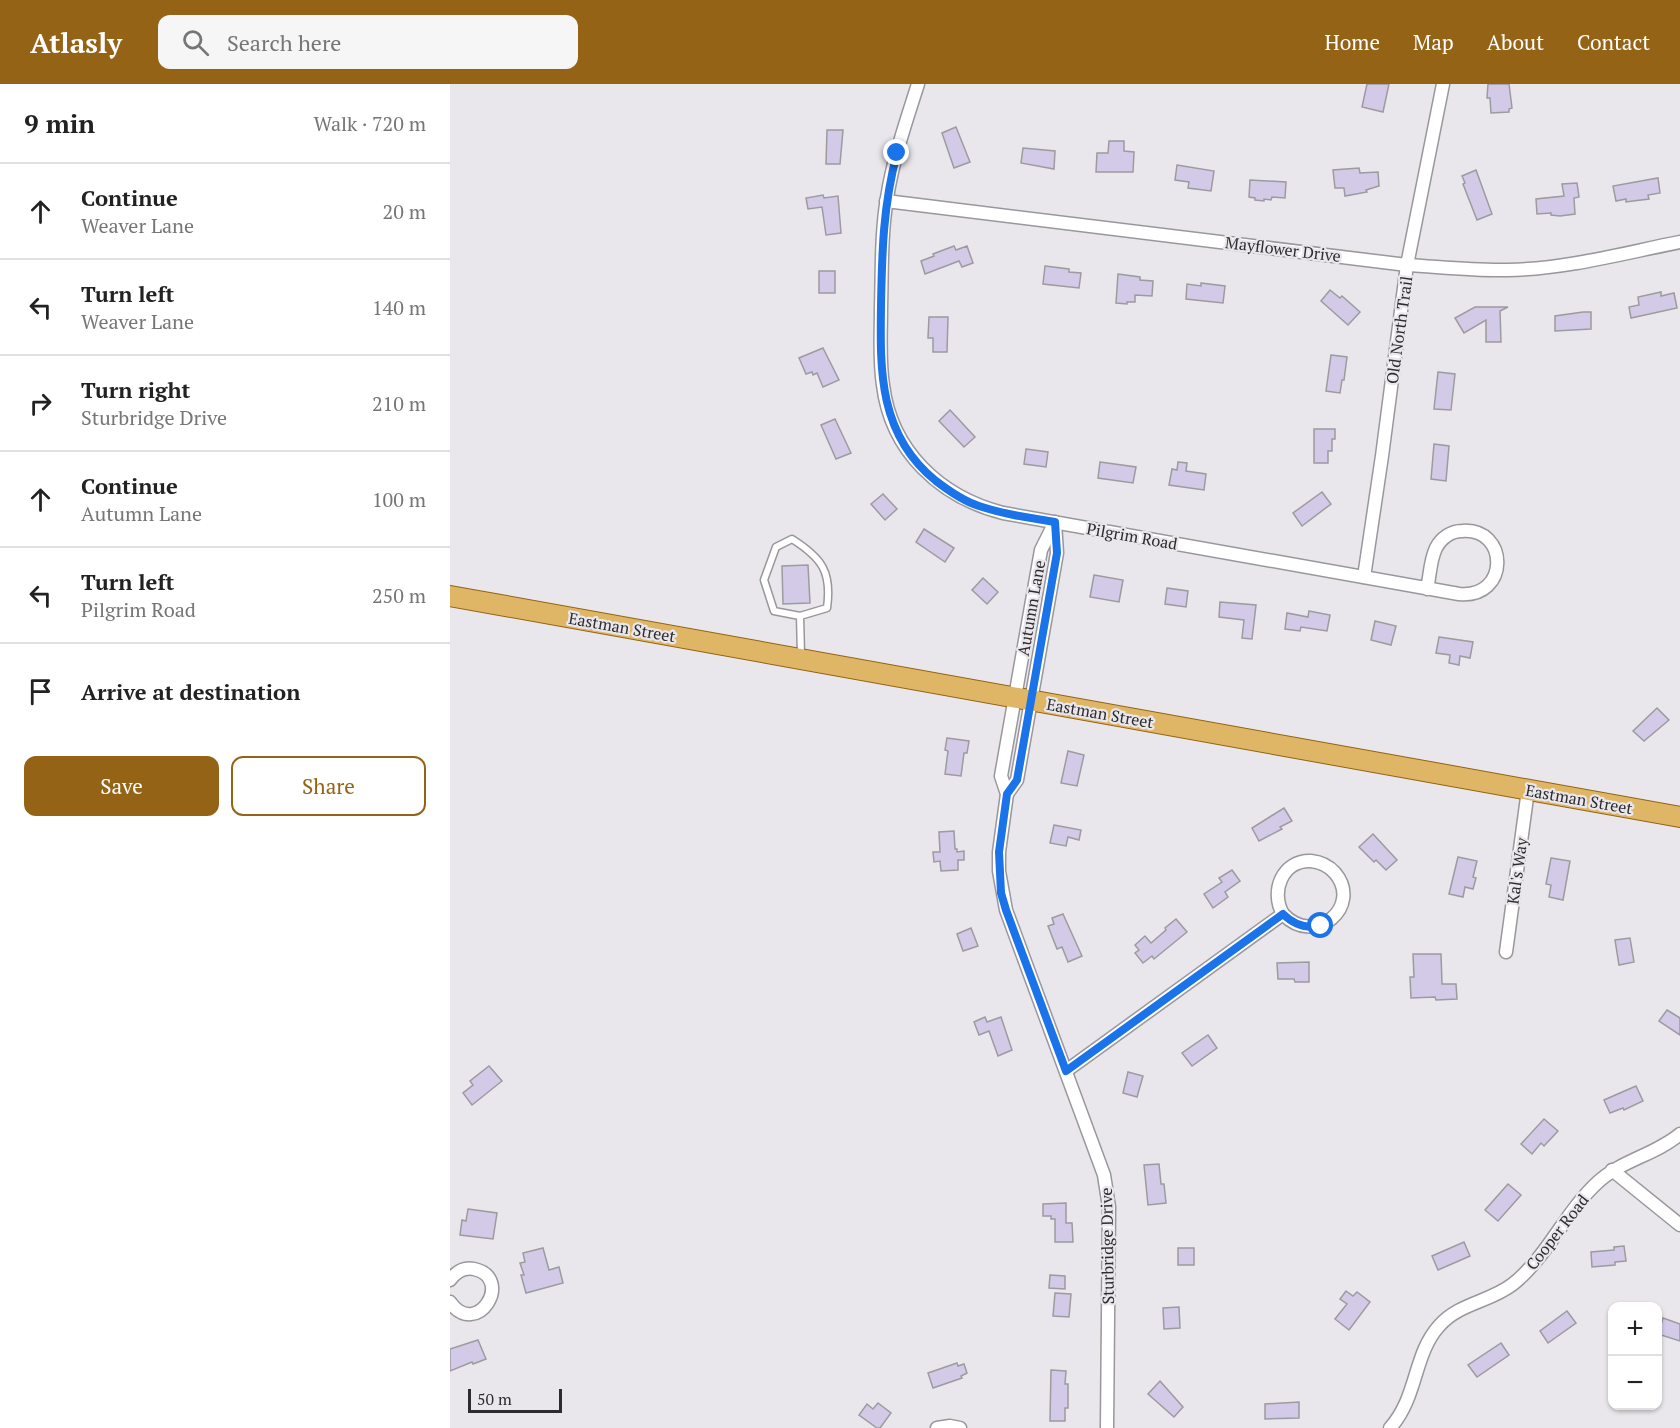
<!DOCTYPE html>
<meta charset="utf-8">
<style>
body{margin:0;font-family:"PT Serif",serif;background:#f6f6f6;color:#222}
.controls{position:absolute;right:18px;bottom:18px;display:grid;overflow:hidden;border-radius:12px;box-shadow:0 2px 4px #0004}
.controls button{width:54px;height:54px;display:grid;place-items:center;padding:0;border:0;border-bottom:2px solid #e0e0e0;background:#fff;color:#222;font:30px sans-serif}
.scale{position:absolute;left:18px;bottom:15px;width:94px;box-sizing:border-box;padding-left:6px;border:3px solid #2c2b2d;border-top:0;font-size:16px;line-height:21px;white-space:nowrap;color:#2c2b2d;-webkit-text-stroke:4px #e9e7eb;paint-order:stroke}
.stop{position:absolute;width:18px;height:18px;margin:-14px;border:4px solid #1a73e8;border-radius:50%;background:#fff}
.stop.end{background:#1a73e8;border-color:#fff;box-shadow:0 2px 6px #0008}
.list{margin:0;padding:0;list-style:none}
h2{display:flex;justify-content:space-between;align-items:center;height:78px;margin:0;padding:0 24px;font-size:26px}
h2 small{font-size:20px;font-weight:400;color:#767676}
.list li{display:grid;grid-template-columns:39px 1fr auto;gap:18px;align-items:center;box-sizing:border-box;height:96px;padding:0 24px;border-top:2px solid #e0e0e0}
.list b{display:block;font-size:22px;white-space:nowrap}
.list p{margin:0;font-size:20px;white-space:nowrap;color:#767676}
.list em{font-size:20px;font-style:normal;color:#767676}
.actions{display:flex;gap:12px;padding:18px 24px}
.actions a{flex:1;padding:14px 0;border:2px solid #956315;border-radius:12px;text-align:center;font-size:21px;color:#956315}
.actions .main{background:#956315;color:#fff}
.icon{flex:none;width:33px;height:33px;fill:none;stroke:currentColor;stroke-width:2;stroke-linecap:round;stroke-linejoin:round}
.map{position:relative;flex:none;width:1230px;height:1344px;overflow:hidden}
header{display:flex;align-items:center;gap:36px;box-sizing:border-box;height:84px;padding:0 30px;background:#956315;color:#fff}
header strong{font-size:28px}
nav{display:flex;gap:33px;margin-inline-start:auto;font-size:21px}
.search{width:420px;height:54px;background:#f6f6f6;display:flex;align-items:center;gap:15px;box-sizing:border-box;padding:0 21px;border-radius:12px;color:#767676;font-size:22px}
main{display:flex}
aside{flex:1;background:#fff}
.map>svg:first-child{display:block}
.building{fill:#d3cae8;stroke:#9c9b9f;stroke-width:1.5}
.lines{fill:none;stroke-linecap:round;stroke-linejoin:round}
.service-casing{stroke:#99979b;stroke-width:9}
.minor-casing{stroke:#99979b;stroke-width:15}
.primary-casing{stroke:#926410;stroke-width:22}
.service{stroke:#fff;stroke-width:6}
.minor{stroke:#fff;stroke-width:12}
.primary{stroke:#dfb566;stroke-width:20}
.route{stroke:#1a73e8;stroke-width:8}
.labels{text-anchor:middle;stroke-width:4.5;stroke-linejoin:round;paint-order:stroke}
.street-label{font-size:16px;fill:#2c2b2d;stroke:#e9e7eb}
</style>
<header>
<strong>Atlasly</strong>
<div class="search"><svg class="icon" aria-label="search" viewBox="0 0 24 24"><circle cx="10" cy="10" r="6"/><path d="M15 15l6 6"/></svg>Search here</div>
<nav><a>Home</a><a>Map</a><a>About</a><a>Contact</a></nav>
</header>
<main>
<aside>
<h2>9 min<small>Walk · 720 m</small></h2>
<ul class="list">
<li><svg class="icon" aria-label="ahead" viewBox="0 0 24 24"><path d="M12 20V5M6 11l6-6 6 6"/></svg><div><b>Continue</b><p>Weaver Lane</p></div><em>20 m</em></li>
<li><svg class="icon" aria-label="left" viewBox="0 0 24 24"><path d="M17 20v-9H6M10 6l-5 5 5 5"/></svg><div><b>Turn left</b><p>Weaver Lane</p></div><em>140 m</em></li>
<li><svg class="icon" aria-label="right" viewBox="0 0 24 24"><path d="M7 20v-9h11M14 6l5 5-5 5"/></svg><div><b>Turn right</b><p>Sturbridge Drive</p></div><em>210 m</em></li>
<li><svg class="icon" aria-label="ahead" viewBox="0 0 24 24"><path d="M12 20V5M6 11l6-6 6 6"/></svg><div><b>Continue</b><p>Autumn Lane</p></div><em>100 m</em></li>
<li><svg class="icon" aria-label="left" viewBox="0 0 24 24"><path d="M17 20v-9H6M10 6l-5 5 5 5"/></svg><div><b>Turn left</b><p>Pilgrim Road</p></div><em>250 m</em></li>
<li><svg class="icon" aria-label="arrive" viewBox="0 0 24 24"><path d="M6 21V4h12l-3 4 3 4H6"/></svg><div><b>Arrive at destination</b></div></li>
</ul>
<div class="actions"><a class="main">Save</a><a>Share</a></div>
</aside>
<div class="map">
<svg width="1230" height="1344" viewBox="0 0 1230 1344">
<rect width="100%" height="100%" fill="#e9e7eb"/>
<g class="building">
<path d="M917 0H939L933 28 912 23Z"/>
<path d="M1038 0H1059L1062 24 1059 25V28L1041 29 1040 14H1037Z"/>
<path d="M506 43 520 78 504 84 492 49Z"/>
<path d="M377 46H393L390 80H376Z"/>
<path d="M659 57H674V67L684 68 683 88H646L647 69H658Z"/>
<path d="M573 64 605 67 604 85 571 79Z"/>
<path d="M727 81 764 87 761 107 738 104 739 98 725 96Z"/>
<path d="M909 84 910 89 928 88 929 102 916 106 917 108 895 112 894 104H885L883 86Z"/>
<path d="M1026 86 1042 130 1027 136 1013 100 1015 99 1012 92Z"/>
<path d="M1208 94 1210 109 1198 111 1199 115 1183 117 1176 118V115L1166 117 1163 102Z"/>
<path d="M800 96 836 98 835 114 822 113 821 116 814 115V117L805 116V114L799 113Z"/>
<path d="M1127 99 1129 113 1124 114 1125 130 1110 132 1101 131V129L1087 130 1086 115 1114 112 1112 100Z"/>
<path d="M373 111 374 114 388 112 391 149 376 151 372 123 358 125 356 114Z"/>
<path d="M504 162 506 166 517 162 523 179 512 183 509 177 475 190 471 177 484 172 483 170Z"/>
<path d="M595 182 619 185V188L631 189 629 204 593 200Z"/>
<rect x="369" y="187" width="16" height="22"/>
<path d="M668 190 690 193V196L703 197 702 212 685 211V218H677V220L666 219Z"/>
<path d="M751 199 775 202 773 219 736 215 737 200 751 202Z"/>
<path d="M880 206 890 214 892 212 910 228 898 241 871 217Z"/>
<path d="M1211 208V212L1224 209 1227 224 1181 234 1179 223 1189 221 1188 213Z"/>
<path d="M1025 223H1058L1050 227 1051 258H1036V236L1014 249 1005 234Z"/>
<path d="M1133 228H1141V245L1105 247V232Z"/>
<path d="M479 233H498L497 268H483V254H478Z"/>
<path d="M373 264 389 296 373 303 367 289 363 291 362 288 356 290 349 274Z"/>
<path d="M881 271 897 273 894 296H892L890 309 876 307Z"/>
<path d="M988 288 1005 290 1001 326 984 325Z"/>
<path d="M500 326 525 353 514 363 489 337Z"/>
<path d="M385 335 401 369 386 375 371 341Z"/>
<path d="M864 345H885V355H882V367H878V379H864Z"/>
<path d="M984 360 999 362 996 397 981 395Z"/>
<path d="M576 365 598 368 596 383 574 380Z"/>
<path d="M650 378 686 383 683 399 648 394Z"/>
<path d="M728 378 737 379 736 387 756 390 754 406 719 401 722 385 727 386Z"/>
<path d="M872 408 881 420 852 442 843 429Z"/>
<path d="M433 410 447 425 435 436 421 420Z"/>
<path d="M474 445 504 464 495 478 466 458Z"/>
<path d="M358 481 360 519 333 520 332 482Z"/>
<path d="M644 491 673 496 669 518 640 513Z"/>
<path d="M533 494 548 508 537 520 522 506Z"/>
<path d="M717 504 738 507 736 523 715 520Z"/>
<path d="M770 518 806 521 802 555 792 554 794 536 769 533Z"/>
<path d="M859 527 880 531 877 547 851 543 850 547 835 545 837 529 858 533Z"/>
<path d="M925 537 946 542 941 561 921 556Z"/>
<path d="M989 553 1023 558 1020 574 1010 572 1009 581 999 579 1000 571 986 569Z"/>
<path d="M1207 624 1219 636 1194 657 1183 647Z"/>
<path d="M497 654 519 657 517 669H514L511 692 495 690 498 667 495 666Z"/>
<path d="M618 667 634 671 627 702 611 699Z"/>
<path d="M834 724 842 737 830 743 832 745 809 757 802 744Z"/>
<path d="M604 741 631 746 629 756 618 753 616 762 600 759Z"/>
<path d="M504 747 505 765H507V768L514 767V776H508V786L491 787 490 777 484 778 483 768H490L489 748Z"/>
<path d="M923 750 947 776 936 786 926 776 924 778 909 763Z"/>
<path d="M1008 773 1027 777 1023 793 1026 794 1023 805 1015 803 1013 813 999 810Z"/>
<path d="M1101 774 1120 777 1113 816 1099 813 1101 801 1096 800Z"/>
<path d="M782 786 790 797 775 808 778 813 763 824 754 810 772 798 769 794Z"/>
<path d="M613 830 632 872 618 878 612 863 607 865 598 842 604 840 602 834Z"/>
<path d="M726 835 737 848 704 875 702 872 693 879 685 869 689 866 685 861 695 852 701 859 716 846 715 844Z"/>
<path d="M521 844 528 862 513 867 507 850Z"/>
<path d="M1180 854 1184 878 1169 881 1165 856Z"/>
<path d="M963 870H991L992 900H1006L1007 915 986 916 985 913 961 914 960 893H964Z"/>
<path d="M859 878V898H845L844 895H828L827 879Z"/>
<path d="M1217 926 1230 934V951L1209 937Z"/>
<path d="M535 933 537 938 551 933 562 966 548 972 539 947 529 951 524 938Z"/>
<path d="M758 951 767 964 742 982 732 969Z"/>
<path d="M39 982 52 997 22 1021 13 1009 23 1001 20 997Z"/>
<path d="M678 988 693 992 687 1013 673 1009Z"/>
<path d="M1186 1002 1193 1017 1174 1026 1173 1024 1160 1029 1154 1016Z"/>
<path d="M1094 1035 1108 1047 1094 1062 1091 1059 1082 1070 1071 1060Z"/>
<path d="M709 1080 711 1100H714L716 1119 698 1121 694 1081Z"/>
<path d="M1058 1100 1071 1111 1048 1137 1035 1126Z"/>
<path d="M616 1119V1139H622L623 1158H605V1135H601V1132H593V1120Z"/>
<path d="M18 1125 47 1129 43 1155 10 1151 12 1136 16 1137Z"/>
<path d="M1014 1158 1020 1172 988 1186 982 1172Z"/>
<path d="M1174 1162 1176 1177 1165 1178V1181L1142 1183 1141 1168 1164 1166V1163Z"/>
<path d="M93 1164 99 1186 109 1183 113 1199 76 1209 71 1191H74L70 1179 75 1178 73 1169Z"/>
<rect x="728" y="1164" width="16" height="17"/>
<path d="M600 1191 615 1192V1205L599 1204Z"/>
<path d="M896 1207 903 1212 907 1208 920 1218 899 1246 885 1235 897 1220 890 1215Z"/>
<path d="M605 1209 621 1210 619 1233 603 1232Z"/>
<path d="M729 1223 730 1244 714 1245 713 1224Z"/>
<path d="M1117 1227 1126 1239 1098 1259 1090 1247Z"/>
<path d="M1213 1234 1230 1240V1257L1208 1250Z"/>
<path d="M28 1256 36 1275 23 1280 22 1278 0 1287V1265Z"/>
<path d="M1051 1259 1059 1271 1027 1293 1018 1281Z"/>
<path d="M507 1279 508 1282 514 1280 517 1289 511 1292 512 1294 483 1304 478 1289Z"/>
<path d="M601 1286 616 1287 615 1300H618V1324H615V1337H600Z"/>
<path d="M710 1297 733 1323 724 1333 698 1310Z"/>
<path d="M849 1318V1334L815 1335V1320Z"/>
<path d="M428 1319 441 1329 430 1344H427L409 1331 417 1320 423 1325Z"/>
</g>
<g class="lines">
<defs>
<path id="service" d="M350 532 377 524C382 488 372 474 342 455L326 463 314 496 324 527 350 532 351 571"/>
<g id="minor">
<path d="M468 0C456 38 443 75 437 114 431 150 432 187 431 224 431 249 429 276 433 301 441 367 490 413 553 429L1009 510C1060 515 1059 443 1012 447 1001 447 991 454 986 464 980 476 980 492 977 505"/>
<path d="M436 117 957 181C991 183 1025 187 1058 186 1116 185 1174 169 1230 158"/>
<path d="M605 438 591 466 551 692 557 710 549 768V787L556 826 654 1091 659 1123 657 1344"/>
<path d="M914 493 932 372 957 181 993 0"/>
<path d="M557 710 567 696 607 469 605 439"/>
<path d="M1056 868 1078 706"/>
<path d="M616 987 833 830C820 808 832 776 861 777 870 778 879 782 885 789 913 822 865 864 833 830"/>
<path d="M1162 1086 1230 1141"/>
<path d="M0 1196C6 1188 14 1183 24 1185 65 1194 27 1256 0 1218"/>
<path d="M487 1344 500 1342 510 1344"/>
<path d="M940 1344C968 1313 963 1271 989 1242 1009 1219 1040 1218 1063 1200 1098 1172 1115 1128 1148 1098 1172 1076 1205 1071 1230 1050"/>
</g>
<path id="primary" d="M0 512 1230 733"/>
</defs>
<use href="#service" class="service-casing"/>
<use href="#minor" class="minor-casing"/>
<use href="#primary" class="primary-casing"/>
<use href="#service" class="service"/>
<use href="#minor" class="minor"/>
<use href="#primary" class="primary"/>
</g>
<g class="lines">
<path class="route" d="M447 69C433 122 432 168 431 222 430 288 429 351 486 397 499 407 513 417 529 422 553 430 579 434 605 438L607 469 567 696 557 710 549 768 551 809 556 826 616 987 833 830C844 841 856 845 871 842"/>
</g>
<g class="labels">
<g class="street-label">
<text transform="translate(833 165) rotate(7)" y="6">Mayflower Drive</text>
<text transform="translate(949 246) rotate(-82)" y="6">Old North Trail</text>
<text transform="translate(682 452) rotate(10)" y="6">Pilgrim Road</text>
<text transform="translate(581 524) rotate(-80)" y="6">Autumn Lane</text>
<text transform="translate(172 543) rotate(10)" y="6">Eastman Street</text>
<text transform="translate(650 629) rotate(10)" y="6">Eastman Street</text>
<text transform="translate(1129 715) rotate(10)" y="6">Eastman Street</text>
<text transform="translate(1067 787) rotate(-82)" y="6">Kal's Way</text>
<text transform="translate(1107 1148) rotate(-52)" y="6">Cooper Road</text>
<text transform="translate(657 1162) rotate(-91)" y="6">Sturbridge Drive</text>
</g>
</g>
</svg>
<div class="controls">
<button>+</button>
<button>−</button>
</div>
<div class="scale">50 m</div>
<div class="stop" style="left:871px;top:842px"></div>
<div class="stop end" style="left:447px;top:69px"></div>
</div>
</main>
